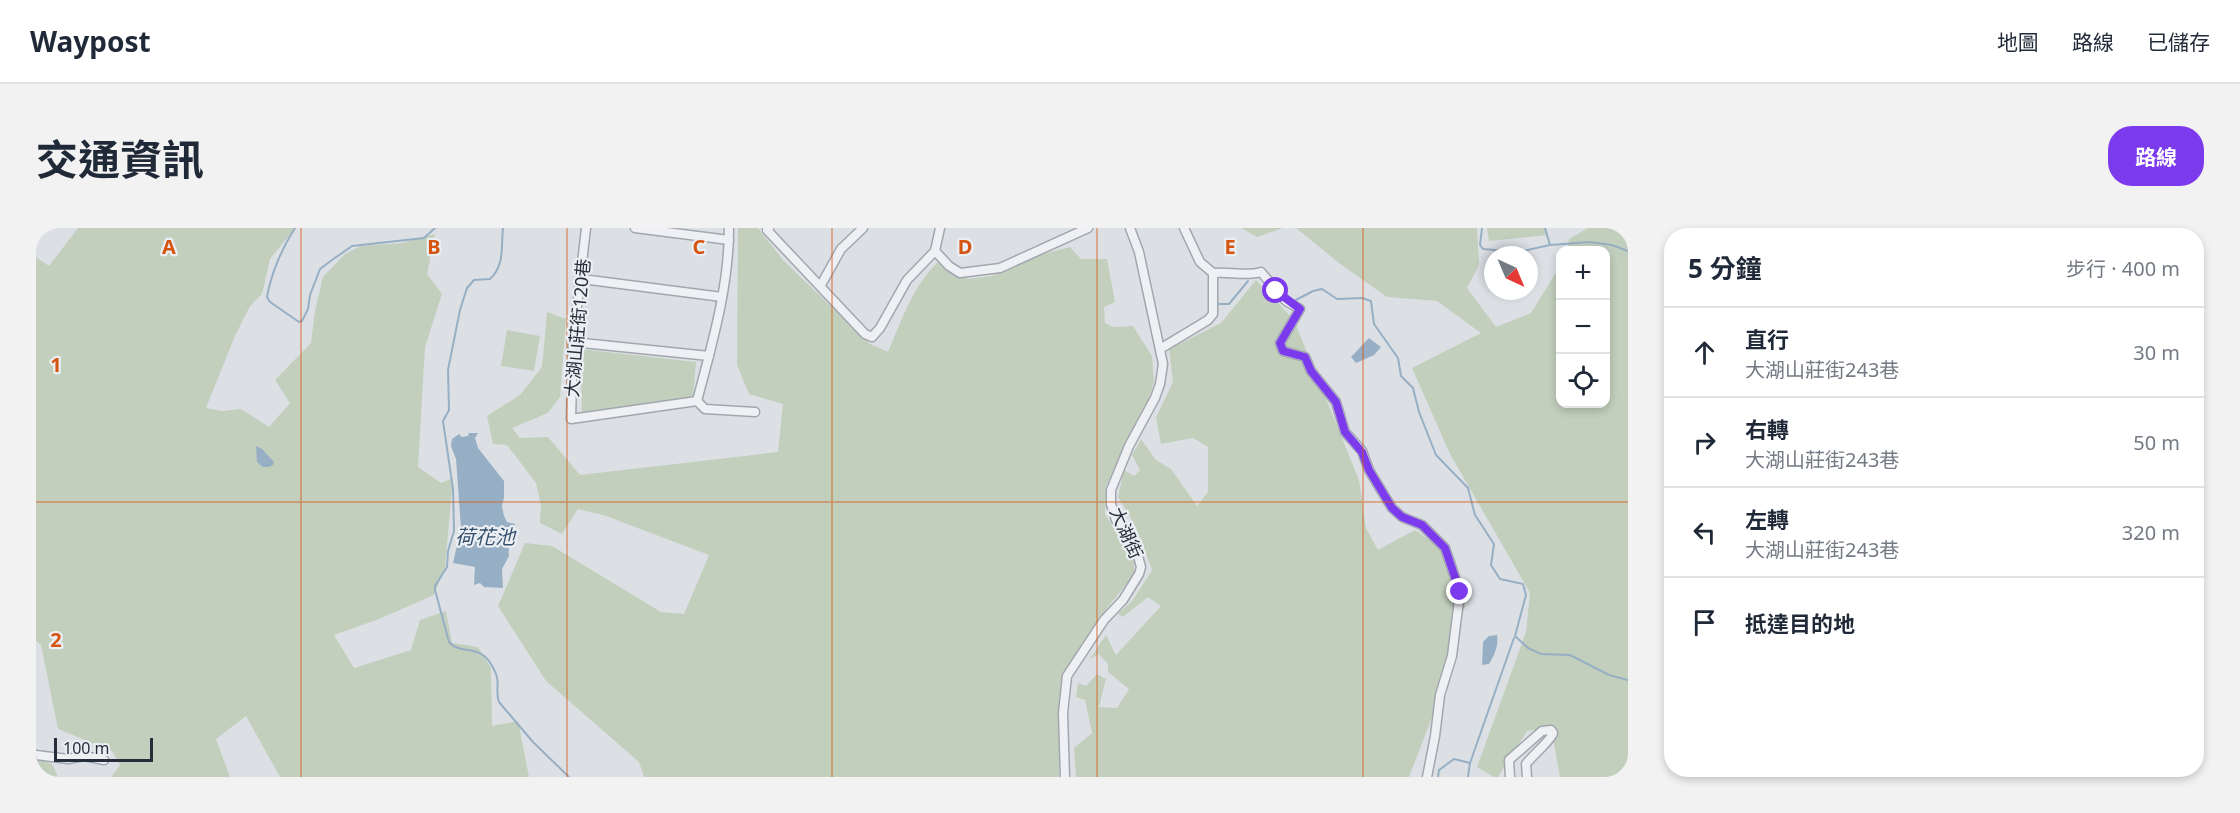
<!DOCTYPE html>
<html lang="zh-TW">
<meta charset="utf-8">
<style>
body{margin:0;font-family:"Noto Sans","Noto Sans TC",sans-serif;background:#f2f2f3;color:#1f2937}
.controls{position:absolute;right:18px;top:18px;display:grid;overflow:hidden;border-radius:12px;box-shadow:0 3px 9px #0003}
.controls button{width:54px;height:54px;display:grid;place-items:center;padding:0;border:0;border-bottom:2px solid #e0e1e3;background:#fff;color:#1f2937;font:30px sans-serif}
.compass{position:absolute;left:1448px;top:18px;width:54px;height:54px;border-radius:50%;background:#fff;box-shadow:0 3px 9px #0003;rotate:136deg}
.scale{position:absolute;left:18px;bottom:15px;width:99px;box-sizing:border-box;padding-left:6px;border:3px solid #262e3b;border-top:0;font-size:16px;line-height:21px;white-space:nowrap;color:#262e3b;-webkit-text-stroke:4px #ebeff3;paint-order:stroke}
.stop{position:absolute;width:18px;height:18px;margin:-14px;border:4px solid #7c3aed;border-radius:50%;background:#fff}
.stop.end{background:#7c3aed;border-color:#fff;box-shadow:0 2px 6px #0008}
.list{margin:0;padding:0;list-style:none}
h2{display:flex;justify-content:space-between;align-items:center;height:78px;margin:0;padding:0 24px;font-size:26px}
h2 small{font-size:20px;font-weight:400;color:#747a83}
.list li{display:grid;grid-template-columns:39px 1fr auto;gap:18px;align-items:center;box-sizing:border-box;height:90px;padding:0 24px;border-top:2px solid #e0e1e3}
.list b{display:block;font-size:22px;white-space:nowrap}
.list p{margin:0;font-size:20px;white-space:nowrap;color:#747a83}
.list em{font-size:20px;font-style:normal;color:#747a83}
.icon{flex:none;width:33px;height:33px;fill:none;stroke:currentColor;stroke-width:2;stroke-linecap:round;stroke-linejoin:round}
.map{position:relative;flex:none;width:1592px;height:549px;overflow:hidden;border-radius:24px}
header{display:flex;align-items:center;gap:36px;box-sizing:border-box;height:84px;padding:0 30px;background:#fff;border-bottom:2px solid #e0e1e3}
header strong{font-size:28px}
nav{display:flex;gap:33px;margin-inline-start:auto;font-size:21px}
.intro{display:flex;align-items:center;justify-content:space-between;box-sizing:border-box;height:144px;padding:0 36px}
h1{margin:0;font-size:42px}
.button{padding:15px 27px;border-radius:24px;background:#7c3aed;color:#fff;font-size:21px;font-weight:700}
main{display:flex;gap:36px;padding:0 36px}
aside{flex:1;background:#fff;border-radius:24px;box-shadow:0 3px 9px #0003}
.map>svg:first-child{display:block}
.green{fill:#c2cfbd}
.water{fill:#97afc4}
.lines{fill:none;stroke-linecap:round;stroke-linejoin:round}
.stream{stroke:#97afc4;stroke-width:2}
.street-casing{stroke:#a2a7af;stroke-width:11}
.street{stroke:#eef0f4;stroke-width:8}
.route{stroke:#7c3aed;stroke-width:8}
.grid{fill:none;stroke:#d55511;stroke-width:1.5;stroke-opacity:0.55}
.labels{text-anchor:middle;stroke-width:4.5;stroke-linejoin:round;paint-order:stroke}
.street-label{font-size:18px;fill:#262e3b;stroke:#ebeff3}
.water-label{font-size:20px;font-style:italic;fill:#324f6c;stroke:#ebeff3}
.grid-label{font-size:20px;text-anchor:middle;font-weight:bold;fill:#d55511;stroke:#ebeff3;stroke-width:4.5;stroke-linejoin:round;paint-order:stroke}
</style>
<header>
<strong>Waypost</strong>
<nav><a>地圖</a><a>路線</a><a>已儲存</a></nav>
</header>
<div class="intro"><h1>交通資訊</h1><a class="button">路線</a></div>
<main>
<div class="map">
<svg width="1592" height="549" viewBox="0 0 1592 549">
<rect width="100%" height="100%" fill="#dce0e5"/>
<g class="green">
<path d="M42 0H259L234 31 226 66 214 78 199 108 170 180 186 183 205 181 233 199 254 175 239 152 275 115 279 83 287 49 309 26 325 18 366 15 399 6 391 46 406 66 389 119 382 239 405 255 417 250 409 340 398 367 343 391 298 407 318 440 375 422 384 392 410 383 416 415 442 419 455 440 456 498 482 493 493 549H244L210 488 180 511 194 549H75L84 537 76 523 22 501 5 417 0 413V29L13 38Z"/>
<path d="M702 0H722L747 32 834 116 852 124C866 92 876 59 902 34L932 51 956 48 1007 26 1034 19 1045 31H1071L1079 74 1068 79 1069 95 1077 99 1097 98 1116 128 1118 153 1110 180 1070 258 1069 286 1098 331V347L1071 380 1039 427 1023 470V549H608L603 534 510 453 462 378 489 315 516 318 625 384 648 386 673 327 570 288 542 281 526 306 504 295 505 277 500 255 471 217 457 216 451 188 484 167 506 139 511 84 530 91 524 169 512 185 476 200 484 210 512 209 544 247 742 224 747 176 713 166 701 137Z"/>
<path d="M1205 0H1247L1221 9Z"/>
<path d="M1260 0H1441L1443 37 1431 60 1460 99 1495 85 1524 38V176H1570V22H1531L1533 11 1552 0H1592V549H1524L1515 499 1491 503 1462 549H1458L1441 539 1490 404 1494 365 1414 226 1376 140 1445 105 1401 73 1351 69 1303 35Z"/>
<path d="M1451 0H1509L1511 7 1453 13Z"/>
<path d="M1220 52 1258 92 1323 252 1330 300 1342 322 1379 302 1419 330 1429 378 1395 492 1373 549H1040L1038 520 1056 505 1049 472 1040 469 1042 455 1050 458 1061 446 1070 451 1063 479 1081 480 1093 461 1072 444V436L1063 426 1054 431 1070 407 1080 427 1125 378 1112 369 1087 389 1082 386 1097 372 1116 342 1099 297 1082 269 1088 242 1098 248 1104 242 1096 227 1105 211 1120 232 1135 241 1161 278 1172 264V219L1157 210 1125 216 1120 189 1137 154 1133 121 1185 95Z"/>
<path d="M471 102 504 108 498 143 465 138Z"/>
<path d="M544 121 660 134 657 170 546 184Z"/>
<path d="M0 530 16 536 22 549H0Z"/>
</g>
<g class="water">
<path d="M1333 110 1345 119 1338 127 1320 135 1315 129Z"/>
<path d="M433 205H442L439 210 442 220 468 253V269L466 278 468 288 471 294 479 296C478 307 471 317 473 328L466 341 467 360 448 359 444 355 438 357 439 339 417 335 425 300 420 231 415 218 416 211 423 206 426 209 432 208Z"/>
<path d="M220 218 226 221 238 234 237 237 233 239H227L221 234Z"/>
<path d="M1461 407C1463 417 1458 428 1453 436L1446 437 1447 414 1453 408Z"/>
</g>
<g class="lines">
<g class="stream">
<path d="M259 0C246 20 235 46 231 69L234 74 263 94 266 93 272 81 274 67 284 41 296 32 316 18 388 10 399 0"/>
<path d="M467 0C465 18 469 37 454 51L438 52 431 60 424 82 412 142 413 182 407 193 417 261 418 303 412 323 411 339 399 358V362L413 414C428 430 446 411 460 446 464 456 459 464 463 474L497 514 533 549"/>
<path d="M1446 0 1444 17 1447 21 1482 24 1514 17 1553 14 1576 17 1592 23"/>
<path d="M1509 0 1514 17"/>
<path d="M1258 73 1277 63 1286 61 1301 71 1326 70 1335 73 1338 96 1362 130 1365 148 1377 160 1383 184 1400 227 1432 260 1439 287 1458 316 1455 337 1464 351 1487 356 1490 367 1479 408 1492 420 1505 426 1534 427 1573 447 1592 452"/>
<path d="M1181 76H1193L1212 53"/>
<path d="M1402 549 1403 542 1418 531 1434 535"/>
<path d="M1432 549 1434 535 1478 410"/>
</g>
<defs>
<g id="street">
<path d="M550 0 537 114 535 191 661 173 669 181 719 184"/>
<path d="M599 0 693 12"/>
<path d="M733 0 731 2 829 106 836 109 844 100 871 52 899 23 904 0"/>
<path d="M1148 0 1164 34 1177 45C1194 43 1208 49 1225 44L1250 73 1264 81 1244 115 1247 123 1269 129 1275 143 1300 174 1309 204 1326 223 1333 242 1356 280 1366 289 1386 297 1409 320 1424 364 1416 428 1404 467 1399 508 1391 549"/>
<path d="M899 23 913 38 924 45 964 40 1052 0"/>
<path d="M546 51 686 69"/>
<path d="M785 57 805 21 827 0"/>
<path d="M537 114 673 128"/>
<path d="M1124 121 1172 92 1177 86V45"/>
<path d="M661 173C676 116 693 59 693 0"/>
<path d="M0 527 32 531 48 528 68 532"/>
<path d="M1029 549 1027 485 1031 448 1068 392 1087 372 1103 346 1105 339 1102 328 1094 311 1080 292 1075 276V262L1093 218 1119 170 1124 156 1127 136 1103 24 1094 0"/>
<path d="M1474 549 1473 532 1506 503 1515 502 1517 505C1516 511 1496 528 1490 536L1491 549"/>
</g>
</defs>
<use href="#street" class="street-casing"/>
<use href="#street" class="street"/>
</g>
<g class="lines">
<path class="route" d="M1240 63 1264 81 1244 115 1247 123 1269 129 1275 143 1300 174 1309 204 1326 224 1333 242 1356 280 1366 289 1386 297 1409 320 1424 364"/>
</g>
<path class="grid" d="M265 0V549M531 0V549M796 0V549M1061 0V549M1327 0V549M0 274H1592"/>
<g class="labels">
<g class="street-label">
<text transform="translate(542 100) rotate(-85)" y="6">大湖山莊街120巷</text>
<text transform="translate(1090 305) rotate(66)" y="6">大湖街</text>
</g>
<g class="water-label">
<text x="449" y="316">荷花池</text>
</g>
</g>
<g class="grid-label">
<text x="133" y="26">A</text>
<text x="398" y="26">B</text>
<text x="663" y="26">C</text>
<text x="929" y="26">D</text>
<text x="1194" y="26">E</text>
<text x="20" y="144">1</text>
<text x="20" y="419">2</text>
</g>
</svg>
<div class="controls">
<button>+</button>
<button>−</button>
<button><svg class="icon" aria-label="locate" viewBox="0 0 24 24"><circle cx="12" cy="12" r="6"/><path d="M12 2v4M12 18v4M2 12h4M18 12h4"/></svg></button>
</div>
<svg class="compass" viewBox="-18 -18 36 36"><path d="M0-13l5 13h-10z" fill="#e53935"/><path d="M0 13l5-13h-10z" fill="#747a83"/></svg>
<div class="scale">100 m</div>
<div class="stop" style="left:1240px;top:63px"></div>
<div class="stop end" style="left:1424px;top:364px"></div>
</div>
<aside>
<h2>5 分鐘<small>步行 · 400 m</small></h2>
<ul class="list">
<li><svg class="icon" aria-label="ahead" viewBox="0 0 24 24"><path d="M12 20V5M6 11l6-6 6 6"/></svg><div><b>直行</b><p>大湖山莊街243巷</p></div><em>30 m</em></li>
<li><svg class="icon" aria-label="right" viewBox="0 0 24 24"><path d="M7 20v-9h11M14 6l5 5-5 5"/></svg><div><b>右轉</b><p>大湖山莊街243巷</p></div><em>50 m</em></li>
<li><svg class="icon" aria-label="left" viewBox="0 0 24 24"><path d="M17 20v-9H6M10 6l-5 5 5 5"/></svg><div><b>左轉</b><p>大湖山莊街243巷</p></div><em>320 m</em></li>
<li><svg class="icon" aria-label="arrive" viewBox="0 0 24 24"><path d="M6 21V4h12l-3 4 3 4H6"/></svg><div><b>抵達目的地</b></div></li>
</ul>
</aside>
</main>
